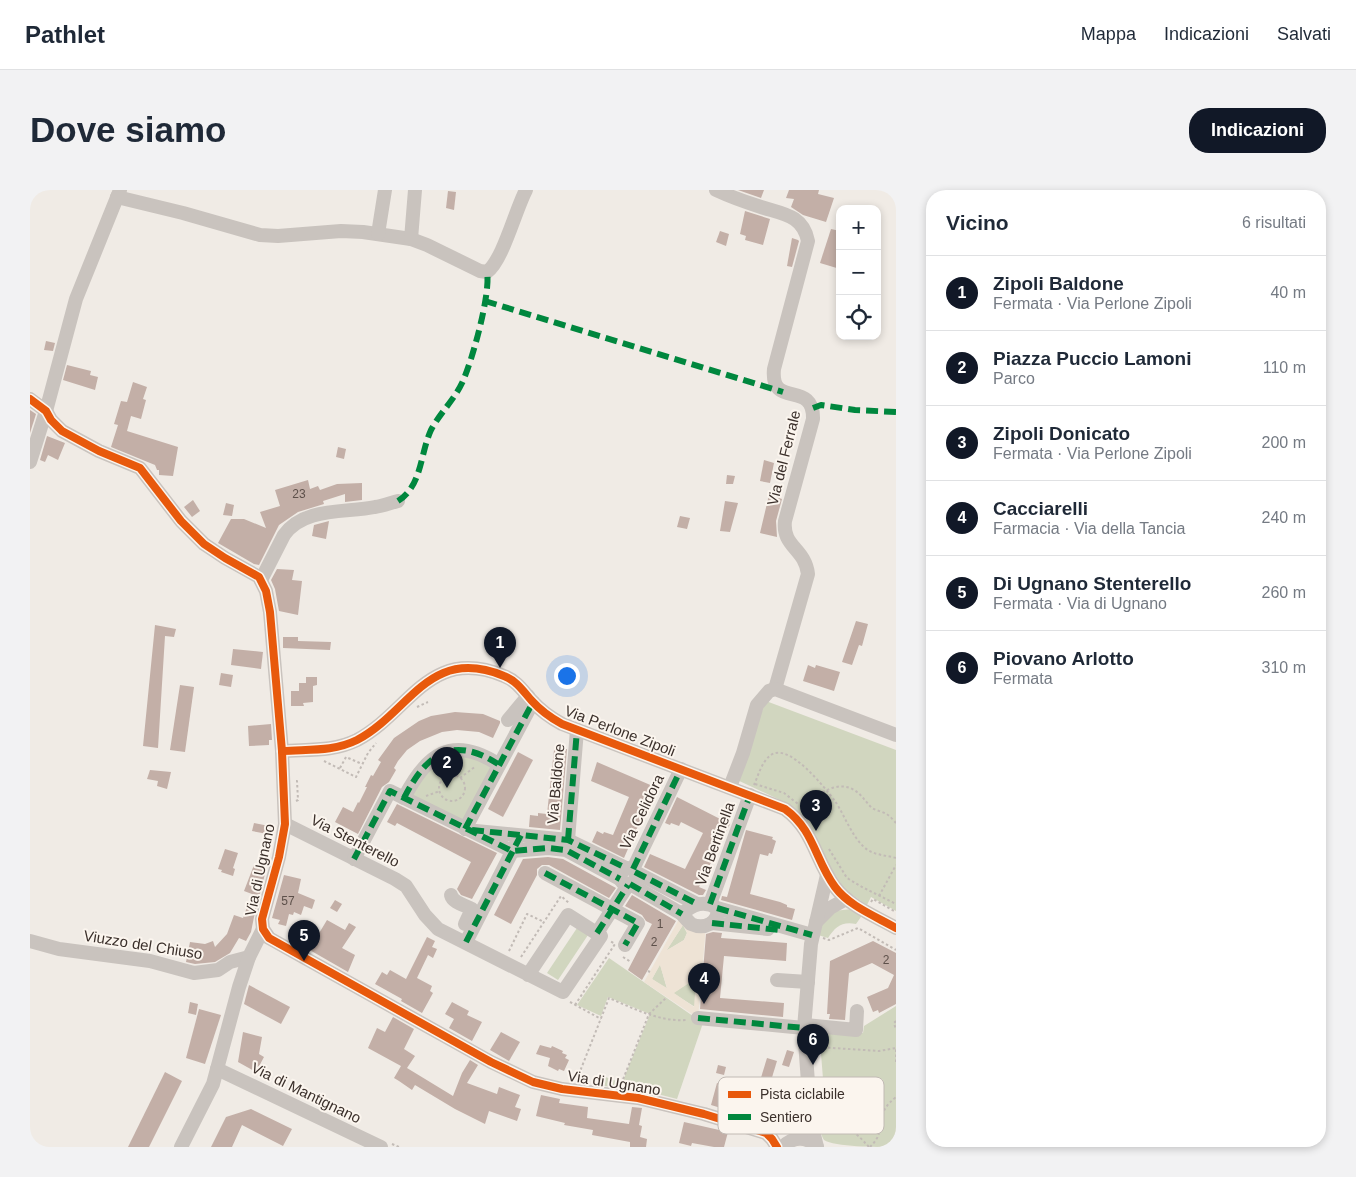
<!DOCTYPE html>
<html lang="it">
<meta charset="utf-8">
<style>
body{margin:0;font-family:Helvetica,sans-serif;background:#f2f2f3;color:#1f2937}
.controls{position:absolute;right:15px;top:15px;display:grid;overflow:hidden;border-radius:10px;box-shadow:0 2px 8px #0003}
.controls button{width:45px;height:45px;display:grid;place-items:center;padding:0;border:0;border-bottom:1px solid #e0e1e3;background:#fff;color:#1f2937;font:25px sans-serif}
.you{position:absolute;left:536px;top:485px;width:18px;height:18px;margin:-12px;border:4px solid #fff;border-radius:50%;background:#1a73e8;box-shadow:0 0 0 8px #1a73e833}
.badge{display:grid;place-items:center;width:32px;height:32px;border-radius:50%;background:#111827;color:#fff;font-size:16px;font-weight:700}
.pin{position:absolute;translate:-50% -41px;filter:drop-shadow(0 1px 2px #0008)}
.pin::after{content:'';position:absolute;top:26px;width:18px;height:15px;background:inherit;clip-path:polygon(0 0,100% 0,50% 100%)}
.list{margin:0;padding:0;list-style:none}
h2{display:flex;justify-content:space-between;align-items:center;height:65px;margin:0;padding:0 20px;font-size:21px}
h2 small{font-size:16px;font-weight:400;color:#747a83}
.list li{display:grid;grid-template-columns:32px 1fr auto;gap:15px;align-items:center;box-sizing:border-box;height:75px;padding:0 20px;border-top:1px solid #e0e1e3}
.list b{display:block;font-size:19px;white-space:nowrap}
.list p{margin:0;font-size:16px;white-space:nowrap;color:#747a83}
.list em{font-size:16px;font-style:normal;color:#747a83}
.icon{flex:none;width:28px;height:28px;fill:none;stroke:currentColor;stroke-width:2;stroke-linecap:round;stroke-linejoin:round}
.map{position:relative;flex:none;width:866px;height:957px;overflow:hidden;border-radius:20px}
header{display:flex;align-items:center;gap:30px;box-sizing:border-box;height:70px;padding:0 25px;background:#fff;border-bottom:1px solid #e0e1e3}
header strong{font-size:24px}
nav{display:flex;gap:28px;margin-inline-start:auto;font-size:18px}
.intro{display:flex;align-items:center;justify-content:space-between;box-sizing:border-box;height:120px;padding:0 30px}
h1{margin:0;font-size:35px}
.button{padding:12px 22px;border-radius:20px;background:#111827;color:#fff;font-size:18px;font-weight:700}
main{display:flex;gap:30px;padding:0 30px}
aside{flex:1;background:#fff;border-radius:20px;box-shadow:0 2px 8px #0003}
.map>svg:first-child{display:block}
.green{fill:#d1d6bf}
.plaza{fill:#eee3d5;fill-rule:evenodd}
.building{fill:#c3afa7}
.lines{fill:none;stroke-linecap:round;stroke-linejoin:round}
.path{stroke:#c2bbb6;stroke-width:2;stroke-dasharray:2.5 2.5;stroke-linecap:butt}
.minor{stroke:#c9c3be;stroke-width:14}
.quiet{stroke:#00873e;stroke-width:6;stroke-dasharray:12 6;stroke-linecap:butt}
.cycleway-casing{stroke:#fbf5ee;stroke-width:11}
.cycleway{stroke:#e8590c;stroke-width:8}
.labels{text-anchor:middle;stroke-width:4;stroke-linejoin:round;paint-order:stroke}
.number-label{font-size:12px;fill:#5d504a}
.street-label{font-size:15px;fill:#3b302b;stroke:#fbf5ee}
.key{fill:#fbf5ee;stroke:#c1bab4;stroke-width:1}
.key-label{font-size:14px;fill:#3b302b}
</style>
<header>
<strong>Pathlet</strong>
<nav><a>Mappa</a><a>Indicazioni</a><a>Salvati</a></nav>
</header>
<div class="intro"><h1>Dove siamo</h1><a class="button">Indicazioni</a></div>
<main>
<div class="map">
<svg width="866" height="957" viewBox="0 0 866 957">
<rect width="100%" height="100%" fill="#f0ebe5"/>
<g class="green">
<path d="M736 511 866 560V721L841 707 837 715 815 700 798 674 776 629 750 610 705 589Z"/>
<path d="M433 563 464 574 434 634 379 605 406 569Z"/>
<path d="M822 719 833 724 826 734C812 731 805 737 798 748L788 745 790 737 804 721Z"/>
<path d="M653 735 657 743 654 750 636 761Z"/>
<path d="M547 738 558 745 528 790 517 783Z"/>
<path d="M579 768 673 833 647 909 616 901 566 895 570 885 592 893 620 824 578 807 571 826 547 815Z"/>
<path d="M630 774 637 799 622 789Z"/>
<path d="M666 788 665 817 643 803Z"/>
<path d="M866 816V954L864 957C849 957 804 957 794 950 790 944 789 933 788 927L796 926 789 839 833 843 834 836Z"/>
</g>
<path class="plaza" d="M652 724 676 736 668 828 614 792ZM653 735 657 743 654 750 637 760ZM630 775 637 798 622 789ZM665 789H666L664 817 644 803Z"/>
<g class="building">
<path d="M708 0H734L731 8Z"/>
<path d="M759 0H789L788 4 804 8 796 32 773 25 761 17 764 9 756 8Z"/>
<path d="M418 1 426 2 424 20 416 18Z"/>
<path d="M715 21 740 29 733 55 715 50 716 46 710 44Z"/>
<path d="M801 39 810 41V79L790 73Z"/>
<path d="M690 41 699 44 696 56 686 52Z"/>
<path d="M762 48 768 50 769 51 762 77 757 76Z"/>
<path d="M16 151 25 153 23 161 14 160Z"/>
<path d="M37 175 61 181 60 185 68 187 65 200 33 190Z"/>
<path d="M103 192 117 197 113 209 116 210 111 229 101 226 97 241 148 257 143 286 129 285V280H127L125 275 81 257 88 235 84 234 91 211 97 212Z"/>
<path d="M0 220 6 224 0 243Z"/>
<path d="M17 246 35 253 28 270 18 265 15 272 10 270Z"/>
<path d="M308 257 316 259 314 269 306 267Z"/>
<path d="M734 270 744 273 740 293 730 291Z"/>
<path d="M697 285 705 286 703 294H696Z"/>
<path d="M278 290 280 299 288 296 290 300 307 294 332 293V310L315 312V304L293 311 294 314 268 322 249 335 229 375 224 374 188 353 201 329H214L236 338 230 322 250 316 245 300Z"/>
<path d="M739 305 752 309 746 331 747 347 730 343Z"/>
<path d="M163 310 170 321 162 327 154 317Z"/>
<path d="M695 311 708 313 700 342 690 341Z"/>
<path d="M196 313 204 315 202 326 193 325Z"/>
<path d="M650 326 660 328 657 339 647 337Z"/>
<path d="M299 331 296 349 282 346 284 335Z"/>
<path d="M247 379 264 380 262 390 272 391 268 425 249 421 245 399 241 390Z"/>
<path d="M826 431 838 434 832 456 829 455 822 475 812 472Z"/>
<path d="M125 435 146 439 144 447 135 446 128 558 113 556Z"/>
<path d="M253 447H268V451L301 452 300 460 253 458Z"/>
<path d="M203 459 233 462 231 479 201 475Z"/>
<path d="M778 475 785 478 786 475 810 482 804 501 773 491Z"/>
<path d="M191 483 203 485 201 497 189 495Z"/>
<path d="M276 487H287V495L283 496V512L273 513 274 516H261V501H269V493H276Z"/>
<path d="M150 495 164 497 155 562 140 560Z"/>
<path d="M425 522 453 524 470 531V533L463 548 449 542 427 540 412 542 390 551 377 560 368 571 364 578 366 580 359 592 352 597 328 644 305 632 313 617 323 622 328 612 329 613 337 597H335L341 585 343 586 351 572 348 570 364 548 389 531 401 526Z"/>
<path d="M241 534 242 550H239V555L219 556 218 536Z"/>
<path d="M533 559H537L530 640 499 637 500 625 508 626V623L517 624 524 560 533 561Z"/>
<path d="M488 562 503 570 473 627 458 619Z"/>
<path d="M567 572 625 597 594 668 562 652 567 641 573 644 574 642 583 645 599 607 561 591Z"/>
<path d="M120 580 141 582 137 599 127 596 128 591 117 589Z"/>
<path d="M647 607 700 634 669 697 676 700 673 705H669L614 677 620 664 655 679 673 643 651 632 649 636 641 633 640 635 635 633Z"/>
<path d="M367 614 467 663 442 709 431 705 427 699 441 672 367 633 365 636 357 632Z"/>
<path d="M224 633 244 637 243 645 222 641Z"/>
<path d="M716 640 743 647 742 649 746 651 742 664 739 663 738 666 730 664 720 704 750 712 757 715V717L765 719 762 730 691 710 692 706 697 707Z"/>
<path d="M195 659 208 663 203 678 205 679 203 686 191 682 192 680 188 679Z"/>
<path d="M518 667 533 669 586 698 579 708 519 675H512L507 679V685L481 734 464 725 493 669Z"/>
<path d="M224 675 236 680 224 727 221 742 216 751 209 748 200 763 185 772 165 774 156 772 160 752 175 754 183 751 185 757 197 744 204 725 213 728 222 704 214 701Z"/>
<path d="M254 685 271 689 268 703 285 710 282 719 274 716 271 725 264 722 263 725 259 724 256 736 248 734 250 730 242 728Z"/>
<path d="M602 705 646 731 612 790 598 780 622 734 616 731 612 725 595 716Z"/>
<path d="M305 710 312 714 307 722 300 718Z"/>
<path d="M297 730 315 740 319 733 326 737 312 758 325 765 318 782 271 755 280 740 288 745Z"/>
<path d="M683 742 692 743 691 748 757 753 756 771 694 766 690 808 754 813 753 827 670 819 676 744Z"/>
<path d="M397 747 405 751 402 757 407 759 403 768 398 765 387 788 402 796 400 801 403 803 392 823 371 811 372 809 345 794 352 782 357 785 360 780 376 789Z"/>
<path d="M843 751 866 763V814L849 823 848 820 843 822 837 807 858 798 864 785 842 773 819 783 815 830 799 829 800 824H797L800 771Z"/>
<path d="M219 795 260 817 251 834 214 814Z"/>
<path d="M160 812 168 814 166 825 158 823Z"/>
<path d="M422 812 439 821 437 825 452 832 442 851 419 838 424 829 415 824Z"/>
<path d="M169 819 191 825 175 874 156 868Z"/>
<path d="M363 827 384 839 374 859 385 866 377 878 423 906 432 883 440 870 448 875 437 893 467 904 469 897 490 905 485 917 491 919 487 931 459 921 455 934 425 919 385 895 382 900 369 891 364 888 371 876 338 858 347 838 355 842Z"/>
<path d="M213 842 232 847 229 864 234 867 226 882 208 872Z"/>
<path d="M471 842 490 852 479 871 460 860Z"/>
<path d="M510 855 521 858 522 856 533 861 532 863 537 865 535 868 539 870 534 881 529 879 528 881 518 876 520 868 506 864Z"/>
<path d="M757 860 764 862 759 877 752 875Z"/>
<path d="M737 868 747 871 736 907 726 904Z"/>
<path d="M688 875 696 877 694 885 686 883Z"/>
<path d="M135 882 152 891 119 957H98Z"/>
<path d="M687 893 703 898 702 900 724 907 717 926 681 915Z"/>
<path d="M511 905 530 909 529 913 558 917 557 928 599 934 602 917 612 918 609 935 612 936 610 947 617 949 616 957H600V952L562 945 563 940 534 935 535 933 506 926Z"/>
<path d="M221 919 262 939 253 956 212 935 202 957H181L196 927Z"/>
<path d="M654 932 698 942 694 957H684L662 953 661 956 649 953Z"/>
</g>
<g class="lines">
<g class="path">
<path d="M387 517 398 512"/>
<path d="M294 571 326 587 338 563 346 553"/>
<path d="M310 578 316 567 332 574"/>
<path d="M411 579 415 588"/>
<circle cx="422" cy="598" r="13"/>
<path d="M430 588 446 576"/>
<path d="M266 591H267L268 610 266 611"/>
<path d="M725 594 754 603 768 614"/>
<path d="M724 595C728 586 732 571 741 565 759 552 795 598 805 611 815 626 821 645 834 657 842 665 855 665 866 668"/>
<path d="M396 606 410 601"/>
<path d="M773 618C785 606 806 589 824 600 831 604 835 611 841 617 845 621 853 621 858 625 861 627 864 631 866 633"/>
<path d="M799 659 817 688 832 697 866 714"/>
<path d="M849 706 866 675"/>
<path d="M841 712 843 709 866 722"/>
<path d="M793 748 799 750 828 738 866 760"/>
<path d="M479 761 497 724 514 732"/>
<path d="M491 767 531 706 539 713"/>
<path d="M593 767 601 772"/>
<path d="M618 781 620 782"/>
<path d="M540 812 571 829"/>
<path d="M545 815 585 754 580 751"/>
<path d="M866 831 864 833 866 840"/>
<path d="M788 857 849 861 866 858V874"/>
<path d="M547 889 579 808C603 818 629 832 656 830"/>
<path d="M592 894V892L619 824 637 807"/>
<path d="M798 939C822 938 823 940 839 957"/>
<path d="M362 954 369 957"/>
<path d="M840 957C844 953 848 948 849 943 856 924 847 923 866 907"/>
</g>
<g class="minor">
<path d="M686 0C701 7 715 12 731 17 753 24 773 25 778 51L744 179C740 220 784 189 783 229L755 331C752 357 775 358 778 384L745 499"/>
<path d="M87 7 153 23 230 45 248 46 311 41 333 42 381 49 397 55 450 81 457 82C473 70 485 21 496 0"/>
<path d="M348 44 355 0"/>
<path d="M381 49 385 0"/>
<path d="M0 209 16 221 21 230 32 241 69 261 110 278 151 331 174 354 195 368 229 387 236 401 240 422 252 561 255 634 249 667 232 729 233 739 239 748 461 872 503 892 532 899 608 908 674 924 736 943 742 949 747 957"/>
<path d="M0 272 16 221 46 109 90 0"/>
<path d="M231 390 254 345C274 317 315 323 345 317 353 316 360 313 368 311"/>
<path d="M478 530 498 506"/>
<path d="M252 561C278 559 303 562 327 550 380 522 399 455 474 486 487 491 493 501 502 511 511 521 521 528 532 534L755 619C784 640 785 670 805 697 819 716 845 726 866 738"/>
<path d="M700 597 713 563 727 515 739 501 745 499 866 545"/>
<path d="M374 608C396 565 421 544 468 574"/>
<path d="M255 634 365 689 376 696 395 725 408 739 533 802 571 746 538 725 498 785"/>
<path d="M435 639 503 512"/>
<path d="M446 641 538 650 596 678"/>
<path d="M538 650 547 540"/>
<path d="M324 669 360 601 482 661 518 658 536 660 590 689"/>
<path d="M603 679 651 579"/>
<path d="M605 682 667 714"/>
<path d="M515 683 608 733 595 755"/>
<path d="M600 694 606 690V684L603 679 596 678 590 684V689L593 693 600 694 652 724"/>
<path d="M421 705C423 713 435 715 442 719L435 734"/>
<path d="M680 714 720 605"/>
<path d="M687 718C690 733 674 740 661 734 658 731 655 728 652 724 663 714 674 710 687 718L782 745"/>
<path d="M786 732 800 718 816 709"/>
<path d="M682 733 738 739"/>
<path d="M567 743 598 695"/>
<path d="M0 751 29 759 120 771 164 783 188 780 200 772 219 767"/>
<path d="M436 752 486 654"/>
<path d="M747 790 778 792"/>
<path d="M668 828 774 838"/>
<path d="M775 835 826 840 827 821"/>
<path d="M187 879 351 957"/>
<path d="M151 957 183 894 209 797 219 767 233 739"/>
<path d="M753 957C763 946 777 946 787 957"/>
<path d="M787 957 781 933 774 838 781 754 797 685"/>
</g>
<g class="quiet">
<path d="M455 111 753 202"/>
<path d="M783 218 791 215 825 220 866 222"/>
<path d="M368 311C392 296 390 264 401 240 410 223 424 210 432 193 442 172 461 103 457 82"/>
<path d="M374 608C396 565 421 544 468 574"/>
<path d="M435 639 503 512"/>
<path d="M442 640 538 650 596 678"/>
<path d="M538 650 547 540"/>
<path d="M324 669 360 601 482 661 518 658 536 660 590 689"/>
<path d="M603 679 651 579"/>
<path d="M605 682 667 714"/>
<path d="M515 683 608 733 595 755"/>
<path d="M600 694 652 724"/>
<path d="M680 714 720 605"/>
<path d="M687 718 782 745"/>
<path d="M682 733 749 740"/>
<path d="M567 743 598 695"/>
<path d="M436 752 491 645"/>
<path d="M668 828 774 838"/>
</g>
<defs>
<g id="cycleway">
<path d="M0 209 16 221 21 230 32 241 69 261 110 278 151 331 174 354 195 368 229 387 236 401 240 422 252 561 255 634 249 667 232 729 233 739 239 748 461 872 503 892 532 899 608 908 674 924 736 943 742 949 747 957"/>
<path d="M252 561C278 559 303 562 327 550 380 522 399 455 474 486 487 491 493 501 502 511 511 521 521 528 532 534L755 619C784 640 785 670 805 697 819 716 845 726 866 738"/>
</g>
</defs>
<use href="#cycleway" class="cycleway-casing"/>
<use href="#cycleway" class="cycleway"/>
</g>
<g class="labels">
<g class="number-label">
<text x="269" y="308">23</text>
<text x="258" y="715">57</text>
<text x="630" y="738">1</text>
<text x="624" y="756">2</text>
<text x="856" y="774">2</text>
</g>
<g class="street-label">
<text transform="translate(754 268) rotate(-76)" y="5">Via del Ferrale</text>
<text transform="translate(590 541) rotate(21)" y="5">Via Perlone Zipoli</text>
<text transform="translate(526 594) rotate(-85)" y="5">Via Baldone</text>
<text transform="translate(612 622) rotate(-64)" y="5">Via Celidora</text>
<text transform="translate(325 651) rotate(27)" y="5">Via Stenterello</text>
<text transform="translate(685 654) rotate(-70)" y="5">Via Bertinella</text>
<text transform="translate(230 680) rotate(-78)" y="5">Via di Ugnano</text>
<text transform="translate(113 755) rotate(9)" y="5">Viuzzo del Chiuso</text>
<text transform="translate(584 893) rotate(9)" y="5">Via di Ugnano</text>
<text transform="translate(276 903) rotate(26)" y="5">Via di Mantignano</text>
</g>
</g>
<rect x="688" y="887" width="166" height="57" rx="8" class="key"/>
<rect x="698" y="901" width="23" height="7" fill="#e8590c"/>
<rect x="698" y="924" width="23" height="6" fill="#00873e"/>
<g class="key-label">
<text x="730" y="909">Pista ciclabile</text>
<text x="730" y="932">Sentiero</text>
</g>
</svg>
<div class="controls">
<button>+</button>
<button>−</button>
<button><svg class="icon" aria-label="locate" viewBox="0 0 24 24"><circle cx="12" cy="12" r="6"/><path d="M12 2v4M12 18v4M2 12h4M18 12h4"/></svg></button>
</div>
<div class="you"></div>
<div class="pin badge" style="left:470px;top:478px">1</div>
<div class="pin badge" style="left:417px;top:598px">2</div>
<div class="pin badge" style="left:786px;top:641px">3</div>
<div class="pin badge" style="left:674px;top:814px">4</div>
<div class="pin badge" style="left:274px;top:771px">5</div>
<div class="pin badge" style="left:783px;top:875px">6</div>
</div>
<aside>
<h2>Vicino<small>6 risultati</small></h2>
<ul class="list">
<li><span class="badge">1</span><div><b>Zipoli Baldone</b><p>Fermata · Via Perlone Zipoli</p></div><em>40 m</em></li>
<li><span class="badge">2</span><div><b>Piazza Puccio Lamoni</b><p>Parco</p></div><em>110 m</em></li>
<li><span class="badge">3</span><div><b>Zipoli Donicato</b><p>Fermata · Via Perlone Zipoli</p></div><em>200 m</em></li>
<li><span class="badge">4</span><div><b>Cacciarelli</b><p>Farmacia · Via della Tancia</p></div><em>240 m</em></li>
<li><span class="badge">5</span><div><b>Di Ugnano Stenterello</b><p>Fermata · Via di Ugnano</p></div><em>260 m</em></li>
<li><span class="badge">6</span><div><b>Piovano Arlotto</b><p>Fermata</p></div><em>310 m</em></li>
</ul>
</aside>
</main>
